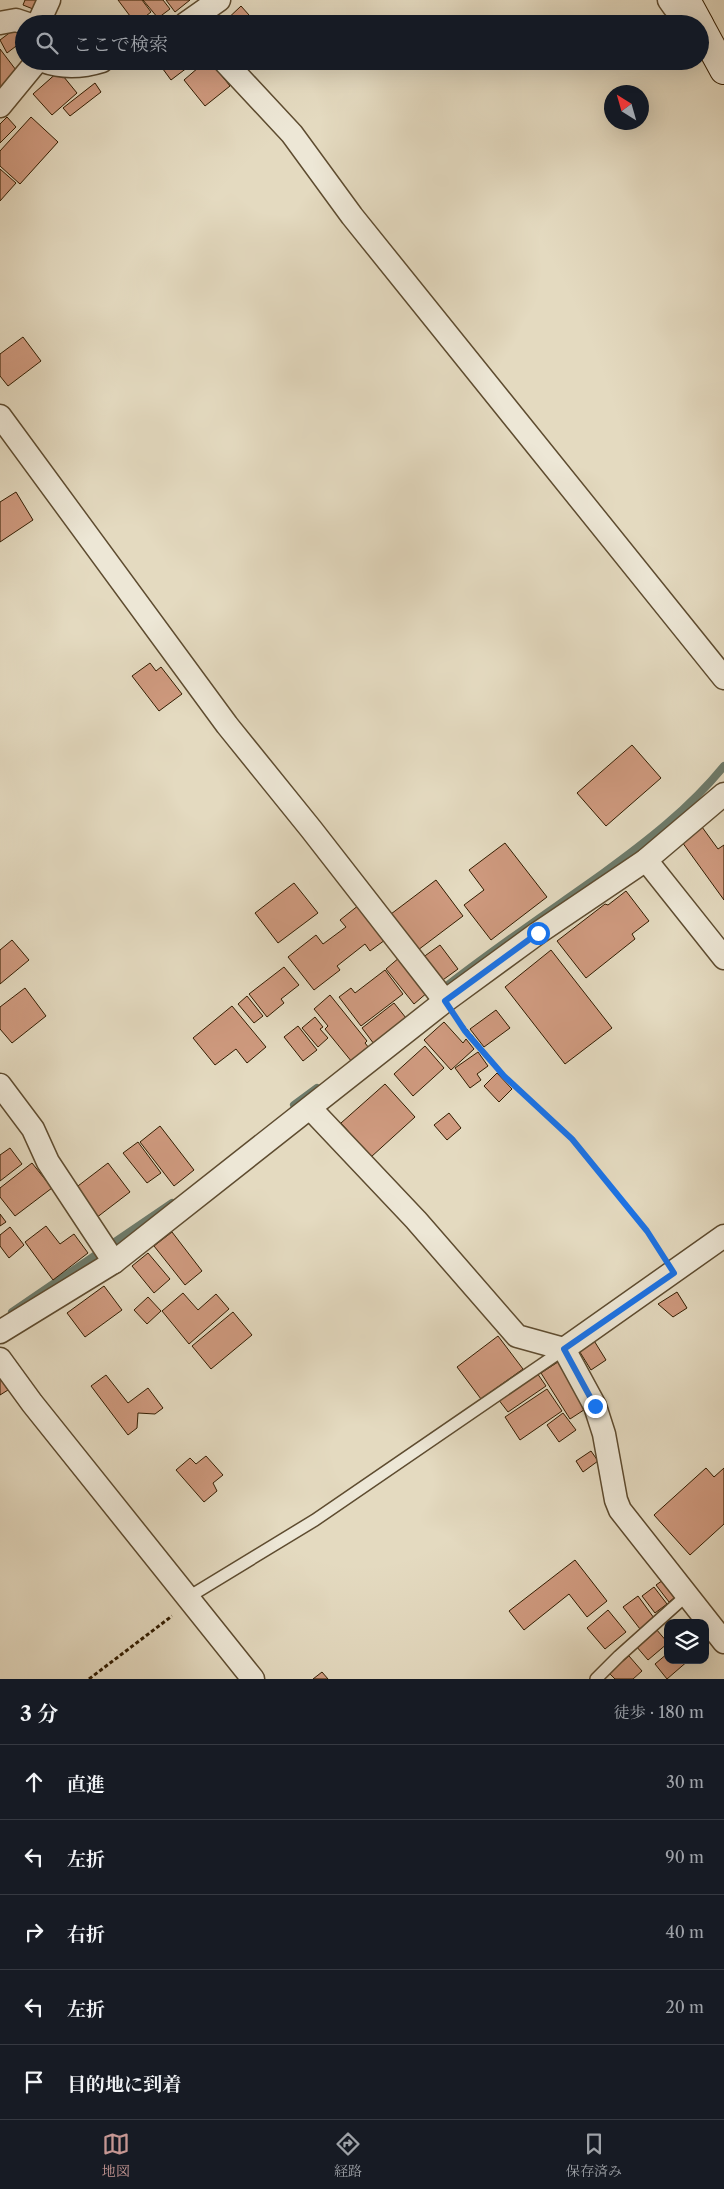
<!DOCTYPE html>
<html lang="ja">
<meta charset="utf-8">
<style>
body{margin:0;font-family:"Libre Caslon Text","Noto Serif JP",serif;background:#20242c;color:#f1f3f6}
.controls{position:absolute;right:15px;bottom:15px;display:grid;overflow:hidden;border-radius:10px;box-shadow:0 5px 20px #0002}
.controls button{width:45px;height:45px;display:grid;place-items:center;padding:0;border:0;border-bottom:1px solid #363941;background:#171b24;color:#f1f3f6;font:25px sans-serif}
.compass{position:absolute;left:604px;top:85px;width:45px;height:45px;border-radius:50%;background:#171b24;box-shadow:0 5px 20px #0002;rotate:323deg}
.stop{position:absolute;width:15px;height:15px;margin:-11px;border:4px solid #1a73e8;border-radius:50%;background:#fff}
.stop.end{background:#1a73e8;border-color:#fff;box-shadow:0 1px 5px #0008}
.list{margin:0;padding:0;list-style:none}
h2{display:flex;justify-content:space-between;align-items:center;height:65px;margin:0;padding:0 20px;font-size:21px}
h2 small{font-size:16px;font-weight:400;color:#9ea1a6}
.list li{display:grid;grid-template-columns:32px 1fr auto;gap:15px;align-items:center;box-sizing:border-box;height:75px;padding:0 20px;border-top:1px solid #363941}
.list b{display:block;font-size:19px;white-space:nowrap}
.list em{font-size:16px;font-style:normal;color:#9ea1a6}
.icon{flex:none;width:28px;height:28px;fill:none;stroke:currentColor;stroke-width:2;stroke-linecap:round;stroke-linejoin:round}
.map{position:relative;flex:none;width:724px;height:1679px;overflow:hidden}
.search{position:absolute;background:#171b24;box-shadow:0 5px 20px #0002;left:15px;right:15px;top:15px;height:55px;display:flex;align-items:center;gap:12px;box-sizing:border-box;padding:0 18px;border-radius:28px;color:#9ea1a6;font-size:19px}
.sheet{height:440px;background:#171b24}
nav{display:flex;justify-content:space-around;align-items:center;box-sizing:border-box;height:70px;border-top:1px solid #363941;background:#171b24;font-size:14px;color:#9ea1a6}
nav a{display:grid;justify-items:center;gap:2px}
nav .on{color:#c59692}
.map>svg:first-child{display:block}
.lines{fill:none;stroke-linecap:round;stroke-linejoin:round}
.stream{stroke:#6d7b6b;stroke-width:8}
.building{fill:#cf9a7f;stroke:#321c00}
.lane-casing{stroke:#5e4c30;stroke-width:14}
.street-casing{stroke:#5e4c30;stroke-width:25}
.secondary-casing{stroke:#321c00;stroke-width:30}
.path{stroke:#321c00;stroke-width:3;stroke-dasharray:4 2.5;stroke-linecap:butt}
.lane{stroke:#ede7d6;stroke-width:11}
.street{stroke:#ede7d6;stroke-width:22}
.secondary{stroke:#ede7d6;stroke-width:28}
.route{stroke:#1a73e8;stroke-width:6}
</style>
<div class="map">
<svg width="724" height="1679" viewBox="0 0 724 1679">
<rect width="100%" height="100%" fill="#e4dac0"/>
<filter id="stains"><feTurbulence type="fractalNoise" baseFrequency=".004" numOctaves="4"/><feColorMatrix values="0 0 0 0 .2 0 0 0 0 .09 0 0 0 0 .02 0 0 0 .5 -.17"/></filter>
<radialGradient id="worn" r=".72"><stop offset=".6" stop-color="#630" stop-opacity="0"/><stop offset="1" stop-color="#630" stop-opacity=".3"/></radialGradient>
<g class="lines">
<g class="stream">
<path d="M448 985C498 946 550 911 602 874 646 842 689 809 724 766"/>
<path d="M294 1105 317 1088"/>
<path d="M12 1312 172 1203"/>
</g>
</g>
<g class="building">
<path d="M25 0H43L38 11 23 5Z"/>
<path d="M118 0H142L151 12 136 24Z"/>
<path d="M143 0H163L170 9 158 18Z"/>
<path d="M166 0H190L175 12Z"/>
<path d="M241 6 257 24H222Z"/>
<path d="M20 25 24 30V40L7 53 0 40Z"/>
<path d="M0 49 19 74 0 89Z"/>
<path d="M157 61H196L171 80Z"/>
<path d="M206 61H210L230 86 205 106 184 80Z"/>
<path d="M247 61H257L251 66Z"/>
<path d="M59 71 77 93 52 115 33 94Z"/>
<path d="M95 83 101 92 70 116 63 108Z"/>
<path d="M7 117 16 127 0 143V124Z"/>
<path d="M31 117 58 142 20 184 0 166V151Z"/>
<path d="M0 169 16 183 0 201Z"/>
<path d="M23 337 41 361 8 386 0 376V354Z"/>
<path d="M16 492 33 520 0 542V502Z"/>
<path d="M150 663 156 671 161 667 182 694 159 711 132 676Z"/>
<path d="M632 745 661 778 606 826 577 793Z"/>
<path d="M702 827 718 849 724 845V900L682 842Z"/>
<path d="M505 843 547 897 491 940 464 905 484 890 469 870Z"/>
<path d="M436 880 463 916 414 953 387 917Z"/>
<path d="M294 883 318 913 278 943 255 913Z"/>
<path d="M626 891 649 921 632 934 635 939 586 978 557 941 605 904 608 905Z"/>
<path d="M359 905 385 940 370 951 365 944 337 966 340 970 314 990 288 957 316 935 323 944 346 927 340 920Z"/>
<path d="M12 940 29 960 0 984V950Z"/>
<path d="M440 945 458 969 440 982 422 958Z"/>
<path d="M551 950 612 1028 565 1064 505 987Z"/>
<path d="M400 957 428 992 414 1004 386 969Z"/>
<path d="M284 967 299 985 281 999 284 1003 267 1017 249 994Z"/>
<path d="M385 970 403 994 361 1026 339 997 351 988 355 993Z"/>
<path d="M25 988 46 1016 12 1043 0 1029V1007Z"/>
<path d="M330 995 367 1041 365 1043 369 1048 352 1062 325 1029 328 1026 314 1009Z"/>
<path d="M247 996 263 1016 254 1023 238 1004Z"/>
<path d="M394 1003 406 1018 374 1044 362 1028Z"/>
<path d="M232 1006 266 1047 247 1063 236 1049 215 1065 193 1038Z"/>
<path d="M496 1010 510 1028 484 1047 470 1029Z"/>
<path d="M315 1017 323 1027 320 1029 328 1038 318 1047 302 1028Z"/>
<path d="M444 1022 463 1043 466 1039 474 1049 451 1070 424 1040Z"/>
<path d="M298 1026 317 1050 303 1061 284 1037Z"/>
<path d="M425 1046 444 1068 413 1096 394 1074Z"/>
<path d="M478 1052 488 1066 477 1074 481 1080 470 1088 455 1068Z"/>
<path d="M497 1073 512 1089 499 1102 484 1086Z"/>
<path d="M385 1084 415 1117 371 1157 341 1123Z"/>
<path d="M449 1113 461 1128 447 1140 434 1125Z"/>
<path d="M160 1126 194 1170 174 1186 140 1142Z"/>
<path d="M138 1142 161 1173 147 1183 123 1153Z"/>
<path d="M10 1148 22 1164 0 1181V1155Z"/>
<path d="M32 1163 52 1188 15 1216 0 1197V1188Z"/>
<path d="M108 1163 130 1192 96 1218 74 1189Z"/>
<path d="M0 1214 6 1222 0 1226Z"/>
<path d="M46 1226 60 1244 74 1234 88 1253 53 1280 25 1242Z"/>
<path d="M10 1227 24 1245 9 1258 0 1246V1235Z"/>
<path d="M172 1232 202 1271 185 1285 154 1246Z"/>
<path d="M148 1253 170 1279 154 1293 132 1266Z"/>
<path d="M104 1286 122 1310 85 1337 67 1313Z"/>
<path d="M677 1292 687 1308 673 1317 658 1304Z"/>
<path d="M183 1293 198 1310 216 1294 229 1309 189 1344 162 1311Z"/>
<path d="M148 1297 161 1311 147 1324 134 1310Z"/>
<path d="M233 1312 252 1335 211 1369 192 1346Z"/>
<path d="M498 1336 523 1369 481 1399 457 1367Z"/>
<path d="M593 1339 606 1360 591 1370 578 1349Z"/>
<path d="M561 1360 590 1406 570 1419 541 1373Z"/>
<path d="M537 1373 546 1386 508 1412 498 1399Z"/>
<path d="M106 1375 128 1403 148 1388 163 1408 155 1414 138 1413 137 1428 128 1435 91 1386Z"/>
<path d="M0 1378 8 1390 0 1395Z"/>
<path d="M547 1389 562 1411 520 1440 505 1417Z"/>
<path d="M563 1413 576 1430 559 1442 547 1425Z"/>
<path d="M591 1451 598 1461 583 1472 576 1461Z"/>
<path d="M206 1456 223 1475 213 1483 217 1491 204 1502 176 1470 190 1458 196 1464Z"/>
<path d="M706 1468 714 1477 724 1468V1524L690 1555 654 1515Z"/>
<path d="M575 1560 607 1601 587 1617 569 1594 524 1630 509 1611Z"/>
<path d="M666 1578 678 1595 669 1602 656 1585Z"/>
<path d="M654 1587 667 1604 655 1613 642 1596Z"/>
<path d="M638 1596 654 1618 640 1629 623 1607Z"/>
<path d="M608 1610 626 1632 605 1649 587 1628Z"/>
<path d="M656 1629 668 1643 648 1660 636 1646Z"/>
<path d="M668 1653V1660H689L667 1679 655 1664Z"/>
<path d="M629 1656 642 1671 633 1679H615L609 1673Z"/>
<path d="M322 1672 328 1679H313Z"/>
</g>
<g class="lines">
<defs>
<g id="lane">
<path d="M187 1598 315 1520 563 1350"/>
<path d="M596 1679 619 1656 687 1595"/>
</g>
<g id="street">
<path d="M669 0 674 7 698 22"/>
<path d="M0 23 16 20 28 24"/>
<path d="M38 24 49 0"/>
<path d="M185 24 219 0"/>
<path d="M43 61C62 68 83 67 102 61"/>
<path d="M224 61 292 134 352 216 724 678"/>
<path d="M0 106 37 61"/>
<path d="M0 416 227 725 311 829 445 1001"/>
<path d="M646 860 724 958"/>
<path d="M0 1085 33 1129 48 1162 114 1262"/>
<path d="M311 1109 416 1220 517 1336 564 1349 595 1406 604 1434 616 1500 620 1510 724 1642"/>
<path d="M0 1332 114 1262 445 1001 538 933 646 860 724 794"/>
<path d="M564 1349 724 1236"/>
<path d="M0 1359 32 1403 253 1679"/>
</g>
<g id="secondary">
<path d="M686 0 699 24"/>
<path d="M700 26 724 70"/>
</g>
</defs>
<use href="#lane" class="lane-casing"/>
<use href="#street" class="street-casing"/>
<use href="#secondary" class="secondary-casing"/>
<g class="path">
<path d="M458 1020 504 1076 572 1139 647 1231 660 1252"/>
<path d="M89 1679 172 1616"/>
</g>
<use href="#lane" class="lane"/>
<use href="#street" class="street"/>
<use href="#secondary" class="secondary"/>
</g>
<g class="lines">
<path class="route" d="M538 933 445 1001 465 1031 504 1076 572 1139 647 1231 674 1273 564 1349 595 1406"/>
</g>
<rect width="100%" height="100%" filter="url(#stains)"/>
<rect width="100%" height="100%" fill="url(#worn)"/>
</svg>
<div class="controls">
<button><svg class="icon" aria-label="layers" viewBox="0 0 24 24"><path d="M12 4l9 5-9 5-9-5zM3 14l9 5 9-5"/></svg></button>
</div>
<svg class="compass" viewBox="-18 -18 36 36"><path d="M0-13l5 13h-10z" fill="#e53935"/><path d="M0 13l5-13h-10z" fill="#9ea1a6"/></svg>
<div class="stop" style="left:538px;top:933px"></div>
<div class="stop end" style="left:595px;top:1406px"></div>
<div class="search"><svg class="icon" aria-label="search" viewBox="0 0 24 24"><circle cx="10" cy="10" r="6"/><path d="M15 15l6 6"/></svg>ここで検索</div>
</div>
<section class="sheet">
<h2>3 分<small>徒歩 · 180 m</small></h2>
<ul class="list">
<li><svg class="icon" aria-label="ahead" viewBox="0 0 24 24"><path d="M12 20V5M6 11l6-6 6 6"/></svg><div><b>直進</b></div><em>30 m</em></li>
<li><svg class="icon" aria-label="left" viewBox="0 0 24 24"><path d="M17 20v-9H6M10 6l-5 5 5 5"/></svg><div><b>左折</b></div><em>90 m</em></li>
<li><svg class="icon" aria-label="right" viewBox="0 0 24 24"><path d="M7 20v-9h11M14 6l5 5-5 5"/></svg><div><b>右折</b></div><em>40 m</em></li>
<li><svg class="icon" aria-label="left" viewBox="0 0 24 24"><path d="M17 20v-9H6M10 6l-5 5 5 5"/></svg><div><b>左折</b></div><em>20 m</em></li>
<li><svg class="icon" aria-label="arrive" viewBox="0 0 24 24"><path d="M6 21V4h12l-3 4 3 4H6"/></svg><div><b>目的地に到着</b></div></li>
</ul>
</section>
<nav>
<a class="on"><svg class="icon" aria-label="map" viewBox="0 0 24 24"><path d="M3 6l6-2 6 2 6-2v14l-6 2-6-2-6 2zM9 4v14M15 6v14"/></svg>地図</a>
<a><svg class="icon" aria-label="directions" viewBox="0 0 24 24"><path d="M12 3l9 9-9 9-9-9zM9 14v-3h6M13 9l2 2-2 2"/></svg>経路</a>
<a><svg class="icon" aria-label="saved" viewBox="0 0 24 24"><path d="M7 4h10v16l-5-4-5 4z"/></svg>保存済み</a>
</nav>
